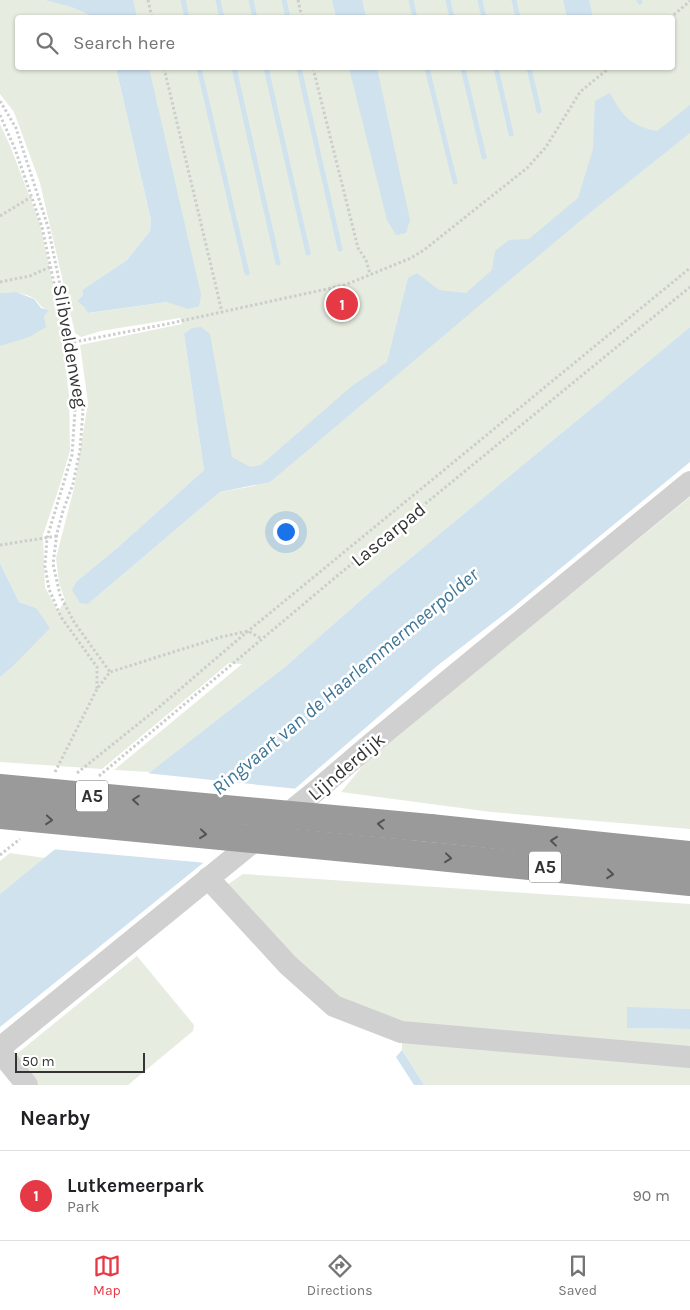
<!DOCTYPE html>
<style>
body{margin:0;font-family:Karla,sans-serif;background:#f6f6f6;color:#202124}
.scale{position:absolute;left:15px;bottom:12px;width:130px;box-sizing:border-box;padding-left:5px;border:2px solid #333;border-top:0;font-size:14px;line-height:18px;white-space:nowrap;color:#333;-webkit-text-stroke:4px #fff;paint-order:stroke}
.you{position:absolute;left:285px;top:531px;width:18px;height:18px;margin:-12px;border:4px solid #fff;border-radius:50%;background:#1a73e8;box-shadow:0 0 0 8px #1a73e833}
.badge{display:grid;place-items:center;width:32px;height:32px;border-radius:50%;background:#e63946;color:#fff;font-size:16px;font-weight:700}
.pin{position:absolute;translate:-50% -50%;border:2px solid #fff;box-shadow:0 1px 5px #0006}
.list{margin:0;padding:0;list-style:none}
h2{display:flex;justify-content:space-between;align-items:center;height:65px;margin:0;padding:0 20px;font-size:21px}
h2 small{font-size:16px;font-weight:400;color:#757577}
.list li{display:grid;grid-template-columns:32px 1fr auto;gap:15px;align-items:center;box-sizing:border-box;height:90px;padding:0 20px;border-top:1px solid #e0e0e0}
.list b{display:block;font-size:19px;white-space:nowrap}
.list p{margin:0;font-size:16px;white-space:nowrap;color:#757577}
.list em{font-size:16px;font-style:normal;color:#757577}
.icon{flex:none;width:28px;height:28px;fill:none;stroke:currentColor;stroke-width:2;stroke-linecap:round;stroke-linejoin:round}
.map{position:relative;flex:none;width:690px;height:1085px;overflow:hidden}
.search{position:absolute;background:#fff;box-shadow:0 1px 4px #0004;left:15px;right:15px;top:15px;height:55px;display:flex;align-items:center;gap:12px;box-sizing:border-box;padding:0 18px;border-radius:5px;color:#757577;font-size:19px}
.sheet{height:155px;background:#fff}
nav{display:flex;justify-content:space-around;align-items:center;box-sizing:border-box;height:70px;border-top:1px solid #e0e0e0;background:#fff;font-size:14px;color:#757577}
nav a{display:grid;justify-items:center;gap:2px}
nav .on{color:#e63946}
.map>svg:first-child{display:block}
.green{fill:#e6ecdf;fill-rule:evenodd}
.water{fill:#cfe2ee}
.pier{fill:#fff}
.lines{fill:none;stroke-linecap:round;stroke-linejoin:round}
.stream{stroke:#cfe2ee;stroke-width:5}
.path{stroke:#cdcdcd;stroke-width:3;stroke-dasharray:2.5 2.5;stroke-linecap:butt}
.minor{stroke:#d0d0d0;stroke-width:22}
.highway{stroke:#9a9a9a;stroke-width:28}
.highway-bridge{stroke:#9a9a9a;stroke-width:28}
.oneway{stroke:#525252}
.labels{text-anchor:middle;stroke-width:5;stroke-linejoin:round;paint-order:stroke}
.shield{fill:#fff;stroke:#707070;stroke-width:1}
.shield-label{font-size:18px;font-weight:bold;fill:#333}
.street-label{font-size:19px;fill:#333;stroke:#fff}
.water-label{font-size:20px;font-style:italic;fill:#3f7597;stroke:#fff}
</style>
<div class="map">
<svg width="690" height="1085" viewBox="0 0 690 1085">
<rect width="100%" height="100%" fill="#fff"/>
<g class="green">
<path d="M0 0H44L71 7 94 17 18 18V68H116L151 220 150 231 127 260 82 290 83 295 77 301 84 307 89 313 167 302 139 68H672V18H128L124 0H690V327L385 579 286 666 150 772 114 770 242 664 229 663 102 769 0 762V677L11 668 36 608 19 602 0 563V346L44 317 49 310C38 307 40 302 33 298 22 292 12 292 0 293V124L11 148 40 224 59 313 69 396 70 451 59 488 43 535 45 587 58 612 65 600 59 583 56 558 74 488 88 403 80 345 182 324 180 318 101 331 81 337 75 333 40 183 14 112 0 94ZM184 334 235 474 270 478 254 486 220 492 88 604 77 581 117 548 204 470Z"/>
<path d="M690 497V829L491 812 341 792 370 757Z"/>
<path d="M10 853 45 858 0 894V861Z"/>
<path d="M243 874 690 904V1009L627 1008 628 1028 690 1029V1052L407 1025 344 1005 224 887Z"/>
<path d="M137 956 194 1025 193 1031 128 1085H37L13 1057Z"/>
<path d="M402 1037 690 1065V1085H424L402 1050Z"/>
</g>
<g class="water">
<path d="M44 0H133L137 17H94L71 7Z"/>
<path d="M332 0H362L366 17H336Z"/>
<path d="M563 0H589L593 17H567Z"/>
<path d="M116 68H149L201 295 199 306 188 309 167 302 88 313 84 307 77 301 83 295 82 290 127 260 150 231 151 220Z"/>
<path d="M349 68H377L410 220 406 233 396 235 387 220Z"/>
<path d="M610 93C622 116 631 126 657 131L690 105V133L587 215 270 482 220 492 88 604 80 603 72 590 77 581 117 548 204 470 184 334 192 328 201 327 210 334 232 457 250 467 261 465 352 386 387 362 408 278 417 273 439 290 466 293 492 270 495 251 509 240 529 239 578 198 593 149 595 101Z"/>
<path d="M16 292 34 299 41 308 49 310 44 317 46 327 29 337 0 346V293Z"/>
<path d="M690 327V462L511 609 437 666 297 787 0 1027V894L150 772 286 666 385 579Z"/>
<path d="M0 563 19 602 36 608 50 628 11 668 0 677Z"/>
<path d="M627 1007 690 1009V1029L627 1028Z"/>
<path d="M402 1050 424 1085H414L396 1057Z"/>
</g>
<path class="pier" d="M145 773 298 789 207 863 51 849Z"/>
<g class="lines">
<g class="stream">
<path d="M183 0 187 18"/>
<path d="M218 0 222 18"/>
<path d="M251 0 255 18"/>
<path d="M284 0 288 18"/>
<path d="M411 0 415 18"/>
<path d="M448 0 452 18"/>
<path d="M480 0 484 18"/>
<path d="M514 0 518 18"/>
<path d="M639 0 640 2"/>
<path d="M199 68 247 273"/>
<path d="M234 68 278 263"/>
<path d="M266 68 308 253"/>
<path d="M299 68 340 249"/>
<path d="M427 68 455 182"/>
<path d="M463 68 484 157"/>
<path d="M496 68 511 134"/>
<path d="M529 68 539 111"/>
</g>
<g class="path">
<path d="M148 0 152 18"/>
<path d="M298 0 302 18"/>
<path d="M670 18 690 1"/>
<path d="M164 68 222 312"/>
<path d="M313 68 358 248 366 260 370 274"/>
<path d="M0 101 16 128 48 227 73 348 83 411 80 450 73 484 63 511 57 533 53 564 60 595 74 622 110 672"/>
<path d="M0 115 15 149 42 227 61 316 75 410 72 455 47 538 45 566 49 589 61 617 97 667V689"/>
<path d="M0 216 31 197"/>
<path d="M0 282 30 276 50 267"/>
<path d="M64 344 167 324 345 285 411 258 424 250 527 168 546 147 580 92 609 68"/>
<path d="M0 545 57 536"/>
<path d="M55 772 97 689 110 672 221 637 248 631 262 639"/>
<path d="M77 773 158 708 248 631 690 268"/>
<path d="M99 776 337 576 690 287"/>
<path d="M0 855 20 839"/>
</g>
<g class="minor">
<path d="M208 878 288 965 334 1006 401 1032 690 1057"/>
<path d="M0 1048 317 790 372 743 690 482"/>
<path d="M0 1052 27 1085"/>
</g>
<g class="highway">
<path d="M430 828 690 855"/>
<path d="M399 853 690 882"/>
</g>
<g class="highway-bridge">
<path d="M0 788 430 828"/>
<path d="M0 815 399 853"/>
</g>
</g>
<defs><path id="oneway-chevron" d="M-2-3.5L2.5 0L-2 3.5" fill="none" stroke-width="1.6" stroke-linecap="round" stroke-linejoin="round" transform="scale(1.25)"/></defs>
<g class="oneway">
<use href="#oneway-chevron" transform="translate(136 800) rotate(-175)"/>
<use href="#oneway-chevron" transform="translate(49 820) rotate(5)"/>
<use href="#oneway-chevron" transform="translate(381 824) rotate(-174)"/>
<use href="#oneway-chevron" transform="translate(203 834) rotate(6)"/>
<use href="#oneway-chevron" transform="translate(554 841) rotate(-174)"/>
<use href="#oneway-chevron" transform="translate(448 858) rotate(6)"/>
<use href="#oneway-chevron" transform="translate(610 874) rotate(6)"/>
</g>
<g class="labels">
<g class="shield">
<rect x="76" y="780.5" width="32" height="31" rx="4"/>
<rect x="529" y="851.5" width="32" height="31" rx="4"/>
</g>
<g class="shield-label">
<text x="92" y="802">A5</text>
<text x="545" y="873">A5</text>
</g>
<g class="street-label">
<text transform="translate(71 346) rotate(80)" y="7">Slibveldenweg</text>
<text transform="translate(388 534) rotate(-39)" y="7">Lascarpad</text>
<text transform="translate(346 766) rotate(-40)" y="7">Lijnderdijk</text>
</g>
<g class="water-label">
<text transform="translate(345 681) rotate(-40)" y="7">Ringvaart van de Haarlemmermeerpolder</text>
</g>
</g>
</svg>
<div class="scale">50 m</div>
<div class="you"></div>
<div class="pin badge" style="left:342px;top:304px">1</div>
<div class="search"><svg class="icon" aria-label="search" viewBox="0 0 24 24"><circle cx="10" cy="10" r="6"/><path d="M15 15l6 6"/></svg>Search here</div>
</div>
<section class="sheet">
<h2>Nearby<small></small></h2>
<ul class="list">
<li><span class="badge">1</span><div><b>Lutkemeerpark</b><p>Park</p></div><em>90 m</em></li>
</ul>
</section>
<nav>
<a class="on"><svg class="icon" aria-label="map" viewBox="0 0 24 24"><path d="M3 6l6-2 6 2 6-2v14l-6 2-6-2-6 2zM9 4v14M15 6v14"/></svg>Map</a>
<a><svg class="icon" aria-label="directions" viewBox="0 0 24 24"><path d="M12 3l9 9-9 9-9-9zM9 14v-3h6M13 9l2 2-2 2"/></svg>Directions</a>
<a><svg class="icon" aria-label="saved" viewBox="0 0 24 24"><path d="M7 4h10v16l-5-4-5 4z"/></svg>Saved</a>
</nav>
